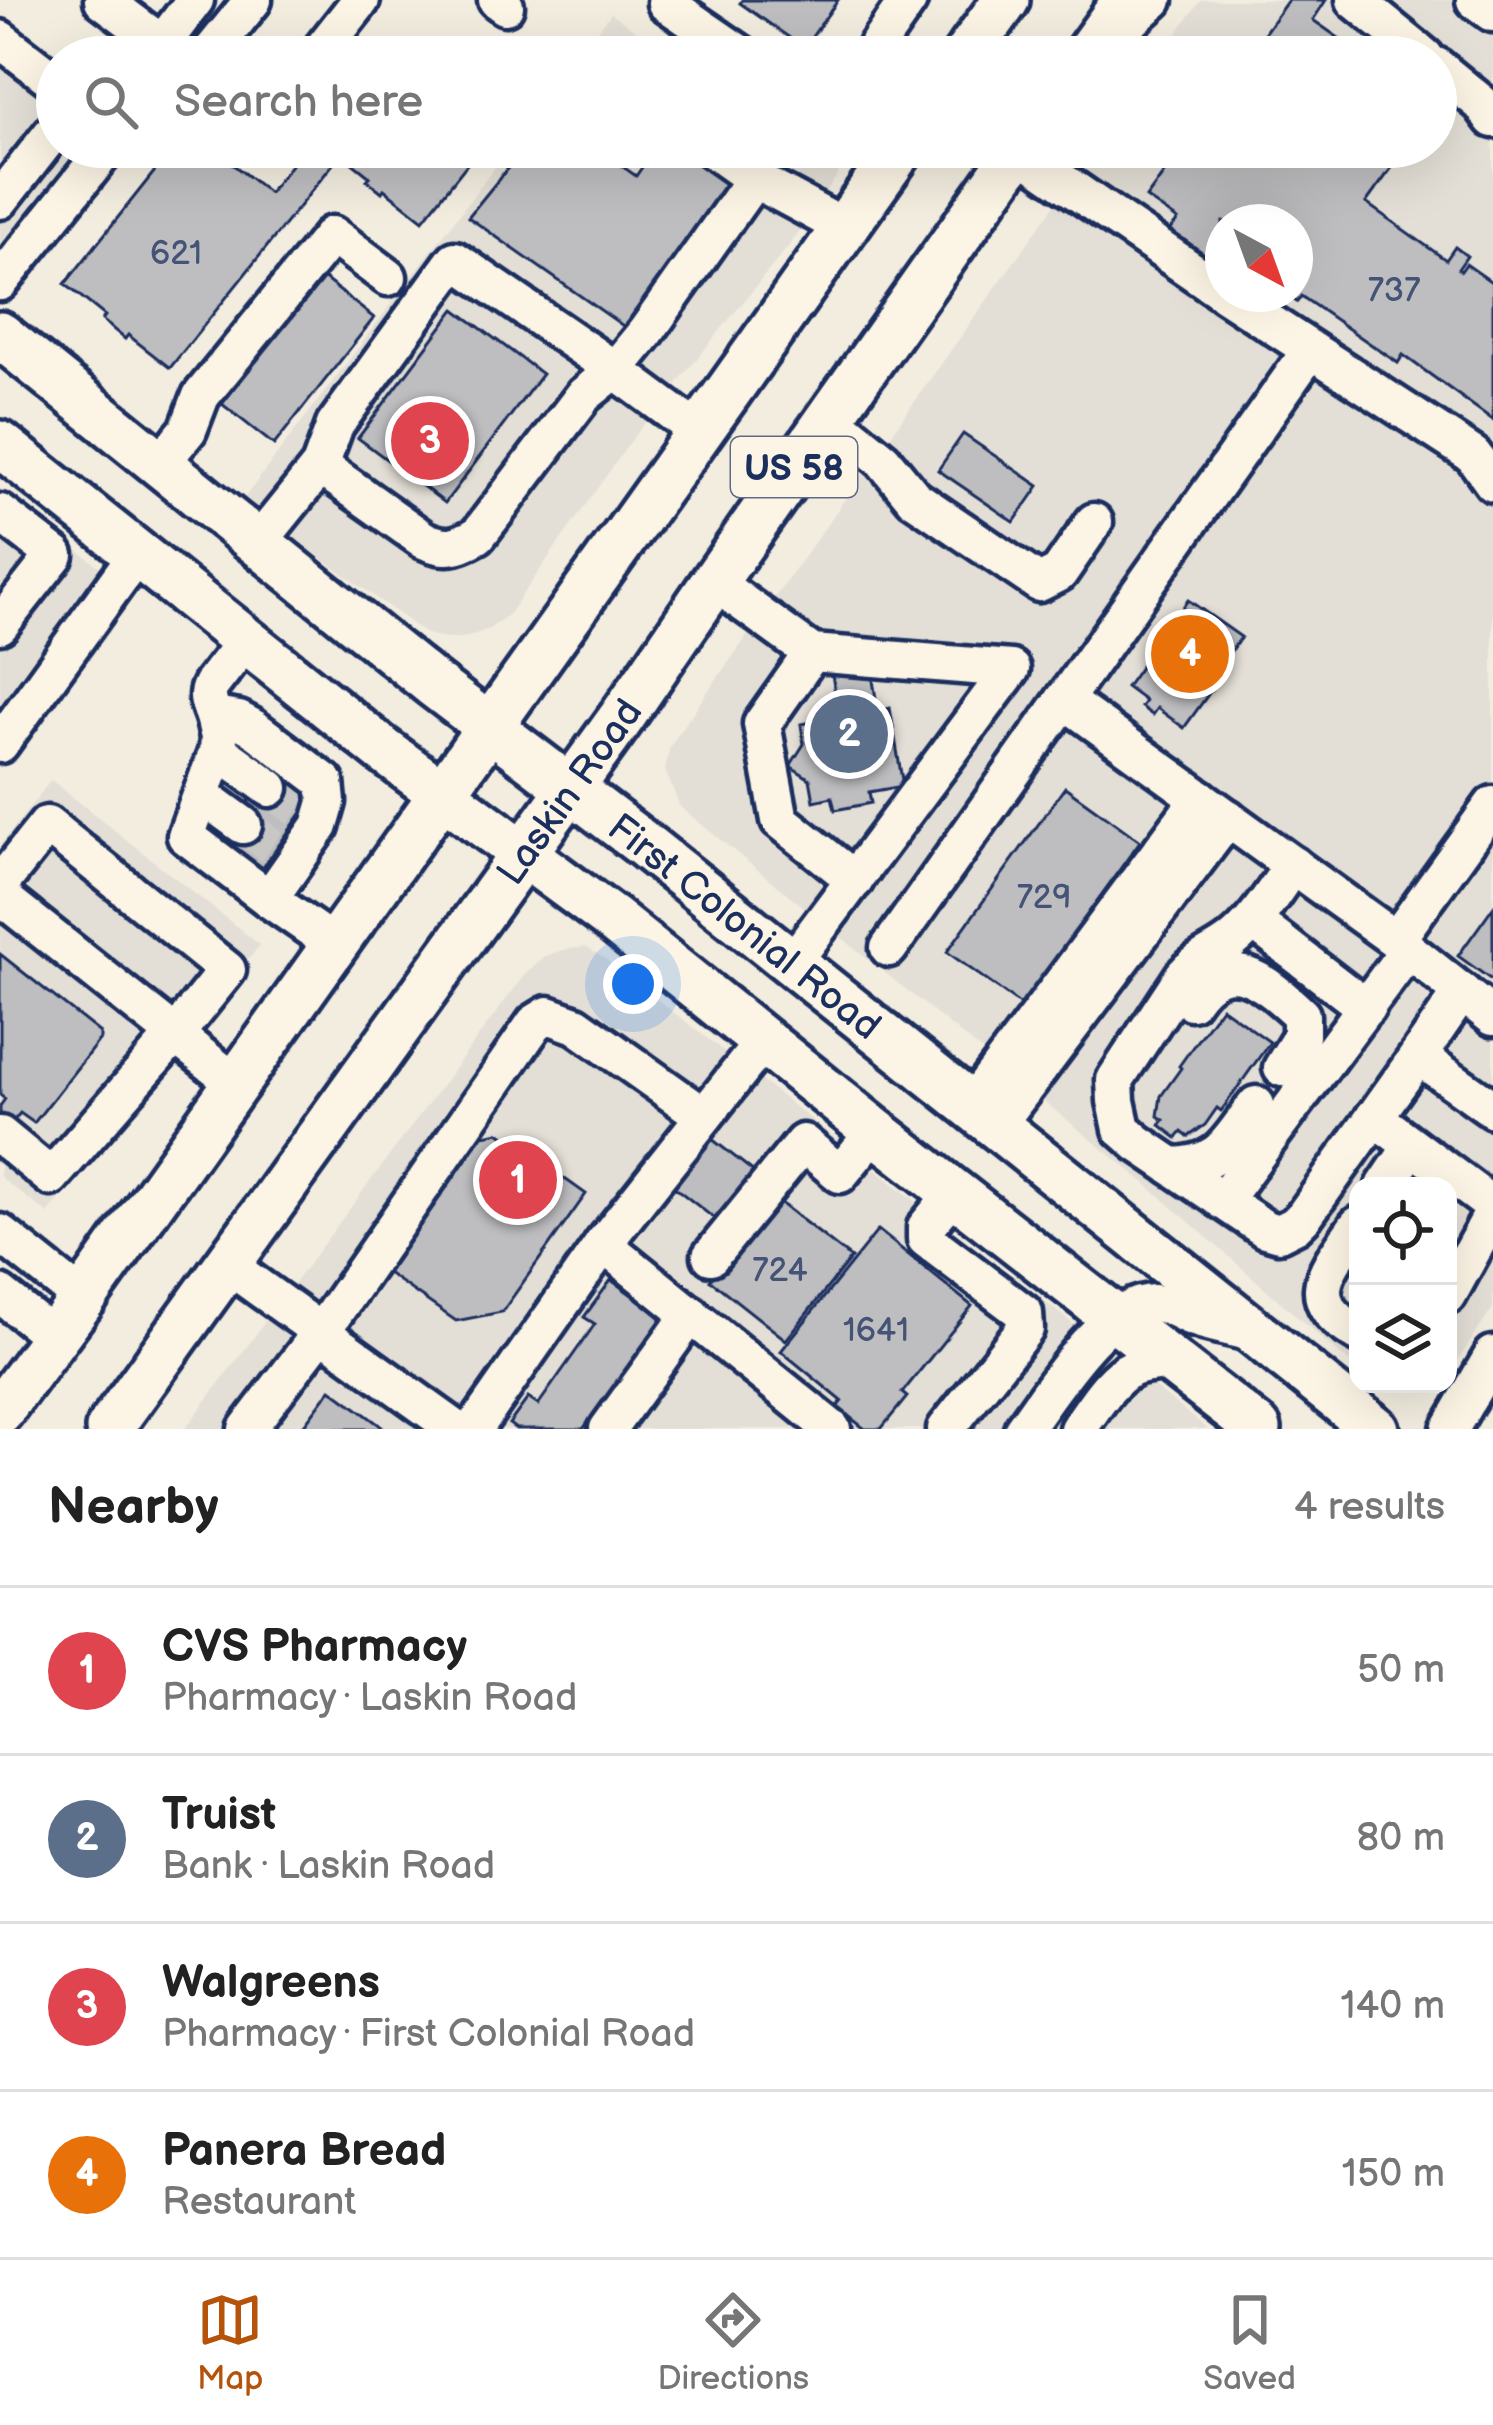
<!DOCTYPE html>
<meta charset="utf-8">
<style>
body{margin:0;font-family:"Balsamiq Sans",sans-serif;background:#f6f6f6;color:#222}
.controls{position:absolute;right:36px;bottom:36px;display:grid;overflow:hidden;border-radius:24px;box-shadow:0 12px 48px #0002}
.controls button{width:108px;height:108px;display:grid;place-items:center;padding:0;border:0;border-bottom:3px solid #e0e0e0;background:#fff;color:#222;font:60px sans-serif}
.compass{position:absolute;left:1205px;top:204px;width:108px;height:108px;border-radius:50%;background:#fff;box-shadow:0 12px 48px #0002;rotate:139deg}
.you{position:absolute;left:633px;top:984px;width:42px;height:42px;margin:-30px;border:9px solid #fff;border-radius:50%;background:#1a73e8;box-shadow:0 0 0 18px #1a73e833}
.badge{display:grid;place-items:center;width:78px;height:78px;border-radius:50%;background:#b45309;color:#fff;font-size:39px;font-weight:700}
.pin{position:absolute;translate:-50% -50%;border:6px solid #fff;box-shadow:0 3px 12px #0006}
.list{margin:0;padding:0;list-style:none}
h2{display:flex;justify-content:space-between;align-items:center;height:156px;margin:0;padding:0 48px;font-size:51px}
h2 small{font-size:39px;font-weight:400;color:#767676}
.list li{display:grid;grid-template-columns:78px 1fr auto;gap:36px;align-items:center;box-sizing:border-box;height:168px;padding:0 48px;border-top:3px solid #e0e0e0}
.list b{display:block;font-size:45px;white-space:nowrap}
.list p{margin:0;font-size:39px;white-space:nowrap;color:#767676}
.list em{font-size:39px;font-style:normal;color:#767676}
.icon{flex:none;width:66px;height:66px;fill:none;stroke:currentColor;stroke-width:2;stroke-linecap:round;stroke-linejoin:round}
.map{position:relative;flex:none;width:1493px;height:1429px;overflow:hidden}
.search{position:absolute;background:#fff;box-shadow:0 12px 48px #0002;left:36px;right:36px;top:36px;height:132px;display:flex;align-items:center;gap:30px;box-sizing:border-box;padding:0 42px;border-radius:66px;color:#767676;font-size:45px}
.sheet{height:828px;background:#fff}
nav{display:flex;justify-content:space-around;align-items:center;box-sizing:border-box;height:168px;border-top:3px solid #e0e0e0;background:#fff;font-size:33px;color:#767676}
nav a{display:grid;justify-items:center;gap:6px}
nav .on{color:#b45309}
.map>svg:first-child{display:block}
.built{fill:#e3dfd6;fill-rule:evenodd}
.building{fill:#bebec0;stroke:#1b2f5e;stroke-width:3}
.lines{fill:none;stroke-linecap:round;stroke-linejoin:round}
.minor-tunnel{stroke:#c8c7c6;stroke-width:36;stroke-dasharray:36 18;stroke-linecap:butt}
.minor-casing{stroke:#1b2f5e;stroke-width:45}
.major-casing{stroke:#1b2f5e;stroke-width:54}
.minor{stroke:#fcf5e5;stroke-width:36}
.major{stroke:#fcf5e5;stroke-width:45}
.labels{text-anchor:middle;stroke-width:10;stroke-linejoin:round;paint-order:stroke}
.number-label{font-size:33px;fill:#445376}
.shield{fill:#fcf5e5;stroke:#5e6a86;stroke-width:3}
.shield-label{font-size:36px;font-weight:bold;fill:#1b2f5e}
.street-label{font-size:39px;fill:#1b2f5e;stroke:#fcf5e5}
</style>
<div class="map">
<svg width="1493" height="1429" viewBox="0 0 1493 1429">
<rect width="100%" height="100%" fill="#f3ede0"/>
<filter id="ink" filterUnits="userSpaceOnUse"><feTurbulence type="fractalNoise" baseFrequency=".00833" numOctaves="2"/><feDisplacementMap in="SourceGraphic" scale="24" xChannelSelector="R" yChannelSelector="G"/><feConvolveMatrix kernelMatrix="1 2 1 2 8 2 1 2 1" color-interpolation-filters="sRGB"/></filter>
<g filter="url(#ink)">
<g class="built">
<path d="M1201 0H1493V1308L1448 1375V1186H1358V1370L1145 1183 680 807 665 770 669 749 681 729 1096 147H1436V57H1160ZM1223 222H1295V294H1223Z"/>
<path d="M611 13 673 57H578Z"/>
<path d="M0 21 57 65V147H81L0 252Z"/>
<path d="M510 147H802L839 173 792 242 635 435 508 615 489 629 468 637 447 639 426 634 313 552 245 497Z"/>
<path d="M0 489 101 568 0 707Z"/>
<path d="M51 780 260 945 48 1214 0 1177V846Z"/>
<path d="M585 947 604 958 1208 1429H185L526 973 543 957 562 950Z"/>
</g>
<g class="building">
<path d="M742 0H838L804 48 740 3Z"/>
<path d="M1288 0H1326L1313 20 1366 57H1247Z"/>
<path d="M174 147H211L269 193 305 147H466L475 154 423 220 384 189 382 192 367 180 370 177 341 154 170 368 128 335 125 339 102 320 105 316 65 284Z"/>
<path d="M525 147H595L636 176 656 147H676L728 184 626 328 468 217Z"/>
<path d="M1183 147H1407L1366 203 1446 260 1455 247 1467 256 1458 269 1461 271 1466 264 1493 283V420L1403 355 1398 363 1301 296 1297 302 1286 294H1295V222H1223V275L1168 232 1178 220 1146 198Z"/>
<path d="M322 277 374 318 274 445 222 404Z"/>
<path d="M455 309 542 374 445 503 358 438Z"/>
<path d="M963 434 1039 486 1014 522 938 470Z"/>
<path d="M1188 600 1241 637 1217 670 1223 674 1184 728 1157 708 1152 715 1141 707 1145 701 1126 687Z"/>
<path d="M870 662 878 711 890 708 903 786 869 792 871 803 835 810 832 797 814 801 810 779 790 766 804 744 801 724 839 718 831 668Z"/>
<path d="M289 761 322 784 257 876 224 853 253 812 245 807 252 797 260 803Z"/>
<path d="M1065 787 1140 841 1022 1006 947 952Z"/>
<path d="M1493 907V981L1458 956Z"/>
<path d="M0 954 100 1033V1039L34 1123 20 1113 4 1133 0 1130V1106L5 1099 0 1095Z"/>
<path d="M1221 1007 1270 1042 1221 1111 1217 1108 1205 1125 1188 1137 1182 1132 1177 1138 1160 1125 1164 1120 1158 1116 1161 1096 1181 1068 1179 1066Z"/>
<path d="M499 1132 586 1194 502 1312 456 1321 387 1273 483 1135Z"/>
<path d="M707 1135 754 1172 716 1220 669 1183Z"/>
<path d="M774 1198 851 1258 786 1340 710 1280Z"/>
<path d="M878 1230 972 1306 902 1393 907 1397 881 1429H865L837 1407 842 1401 781 1351Z"/>
<path d="M611 1280 663 1317 583 1429H516L509 1424 528 1398 538 1405 595 1324 584 1317Z"/>
<path d="M331 1389 385 1429H301Z"/>
</g>
<g class="lines">
<g class="minor-tunnel">
<path d="M270 788 302 812"/>
<path d="M243 825 276 849"/>
</g>
<defs>
<g id="minor">
<path d="M103 0 162 44 195 0"/>
<path d="M497 0 505 6"/>
<path d="M1355 0 1425 57"/>
<path d="M1475 0 1493 13"/>
<path d="M666 3 745 57"/>
<path d="M0 39 57 83"/>
<path d="M1110 39 1154 0"/>
<path d="M207 57 253 0"/>
<path d="M316 57 361 0"/>
<path d="M869 57 908 1"/>
<path d="M1436 66 1481 103 1493 119"/>
<path d="M709 147 754 179"/>
<path d="M1018 151 1223 292"/>
<path d="M0 200 57 127"/>
<path d="M0 282 108 147"/>
<path d="M1225 294 1473 455 1493 483"/>
<path d="M830 417 883 460 914 498 1039 583 1059 573 1094 522"/>
<path d="M160 464 188 430 201 396 332 235 388 277"/>
<path d="M320 466 424 540C446 550 457 547 478 535L584 395 615 370 646 332 754 179 845 228"/>
<path d="M0 513 55 555 0 625"/>
<path d="M258 543 320 466 335 425 455 260 615 370 699 432"/>
<path d="M714 582 812 653 1011 669 792 963"/>
<path d="M245 641 211 685C205 696 209 704 214 716L239 720 252 727 325 782 327 802 320 826 269 899 335 945"/>
<path d="M812 653 762 724 780 820 855 880"/>
<path d="M1064 700 1396 940 1493 1017"/>
<path d="M214 716 219 737 218 750 186 836 269 899"/>
<path d="M0 744 137 554"/>
<path d="M218 750 270 788"/>
<path d="M202 795 243 825"/>
<path d="M1293 865C1274 891 1257 921 1232 941 1216 954 1198 959 1184 975L1115 1080 1116 1101 1122 1129 1138 1143 1265 1229 1279 1233 1295 1225 1304 1216 1418 1056"/>
<path d="M0 884 47 825 227 970 174 1036 51 1177 0 1135"/>
<path d="M0 896 237 1084"/>
<path d="M1253 921 1366 1008"/>
<path d="M1396 940 1493 805"/>
<path d="M889 948 1310 351"/>
<path d="M1462 992 1418 1056 1493 1109"/>
<path d="M1191 1001C1226 948 1265 981 1301 1015V1037L1282 1068"/>
<path d="M971 1106 1200 798"/>
<path d="M1374 1117 1493 1206"/>
<path d="M996 1126 1228 818"/>
<path d="M1172 1166C1222 1165 1228 1141 1256 1105"/>
<path d="M1385 1186 1412 1146"/>
<path d="M1223 1200 1408 950"/>
<path d="M1358 1225C1328 1269 1297 1299 1358 1333"/>
<path d="M0 1233 83 1299"/>
<path d="M603 1244 763 1042"/>
<path d="M711 1256 803 1143 840 1174 875 1131"/>
<path d="M229 1266 456 1429"/>
<path d="M0 1294 55 1338"/>
<path d="M1448 1295 1493 1213"/>
<path d="M247 1429 321 1332 535 1023 548 1015 576 1025 704 1116"/>
<path d="M474 1429 603 1244 832 1429"/>
<path d="M608 1429 691 1314"/>
<path d="M946 1429 1025 1329 1024 1313 926 1239V1227L955 1192"/>
<path d="M1023 1429C1050 1393 1104 1303 1154 1303 1168 1304 1177 1310 1189 1316 1208 1324 1232 1327 1252 1333"/>
<path d="M1078 1429C1093 1409 1110 1378 1133 1368 1146 1363 1161 1363 1174 1361"/>
<path d="M1450 1429 1493 1355"/>
</g>
<g id="major">
<path d="M965 57 1006 0"/>
<path d="M1085 57 1126 0"/>
<path id="s1" d="M0 335 433 684 642 843 1376 1429"/>
<path d="M0 444 383 750 612 919 875 1131 1258 1429"/>
<path d="M0 1411 83 1299 902 147"/>
<path id="s2" d="M109 1429 622 717 714 582 1021 147"/>
</g>
</defs>
<use href="#minor" class="minor-casing"/>
<use href="#major" class="major-casing"/>
<use href="#minor" class="minor"/>
<use href="#major" class="major"/>
</g>
</g>
<g class="labels">
<g class="number-label">
<text x="176" y="264">621</text>
<text x="1394" y="301">737</text>
<text x="1044" y="908">729</text>
<text x="780" y="1281">724</text>
<text x="876" y="1341">1641</text>
</g>
<rect class="shield" x="731" y="437" width="126" height="60" rx="9"/>
<g class="shield-label">
<text x="794" y="480">US 58</text>
</g>
<g class="street-label">
<text dy="14" stroke="none"><textPath href="#s2" startOffset="786">Laskin Road</textPath></text>
<text dy="14" stroke="none"><textPath href="#s1" startOffset="951">First Colonial Road</textPath></text>
</g>
</g>
</svg>
<div class="controls">
<button><svg class="icon" aria-label="locate" viewBox="0 0 24 24"><circle cx="12" cy="12" r="6"/><path d="M12 2v4M12 18v4M2 12h4M18 12h4"/></svg></button>
<button><svg class="icon" aria-label="layers" viewBox="0 0 24 24"><path d="M12 4l9 5-9 5-9-5zM3 14l9 5 9-5"/></svg></button>
</div>
<svg class="compass" viewBox="-18 -18 36 36"><path d="M0-13l5 13h-10z" fill="#e53935"/><path d="M0 13l5-13h-10z" fill="#767676"/></svg>
<div class="you"></div>
<div class="pin badge" style="left:518px;top:1180px;background:#e0444e">1</div>
<div class="pin badge" style="left:849px;top:734px;background:#5c6f8a">2</div>
<div class="pin badge" style="left:430px;top:441px;background:#e0444e">3</div>
<div class="pin badge" style="left:1190px;top:654px;background:#e8710a">4</div>
<div class="search"><svg class="icon" aria-label="search" viewBox="0 0 24 24"><circle cx="10" cy="10" r="6"/><path d="M15 15l6 6"/></svg>Search here</div>
</div>
<section class="sheet">
<h2>Nearby<small>4 results</small></h2>
<ul class="list">
<li><span class="badge" style="background:#e0444e">1</span><div><b>CVS Pharmacy</b><p>Pharmacy · Laskin Road</p></div><em>50 m</em></li>
<li><span class="badge" style="background:#5c6f8a">2</span><div><b>Truist</b><p>Bank · Laskin Road</p></div><em>80 m</em></li>
<li><span class="badge" style="background:#e0444e">3</span><div><b>Walgreens</b><p>Pharmacy · First Colonial Road</p></div><em>140 m</em></li>
<li><span class="badge" style="background:#e8710a">4</span><div><b>Panera Bread</b><p>Restaurant</p></div><em>150 m</em></li>
</ul>
</section>
<nav>
<a class="on"><svg class="icon" aria-label="map" viewBox="0 0 24 24"><path d="M3 6l6-2 6 2 6-2v14l-6 2-6-2-6 2zM9 4v14M15 6v14"/></svg>Map</a>
<a><svg class="icon" aria-label="directions" viewBox="0 0 24 24"><path d="M12 3l9 9-9 9-9-9zM9 14v-3h6M13 9l2 2-2 2"/></svg>Directions</a>
<a><svg class="icon" aria-label="saved" viewBox="0 0 24 24"><path d="M7 4h10v16l-5-4-5 4z"/></svg>Saved</a>
</nav>
